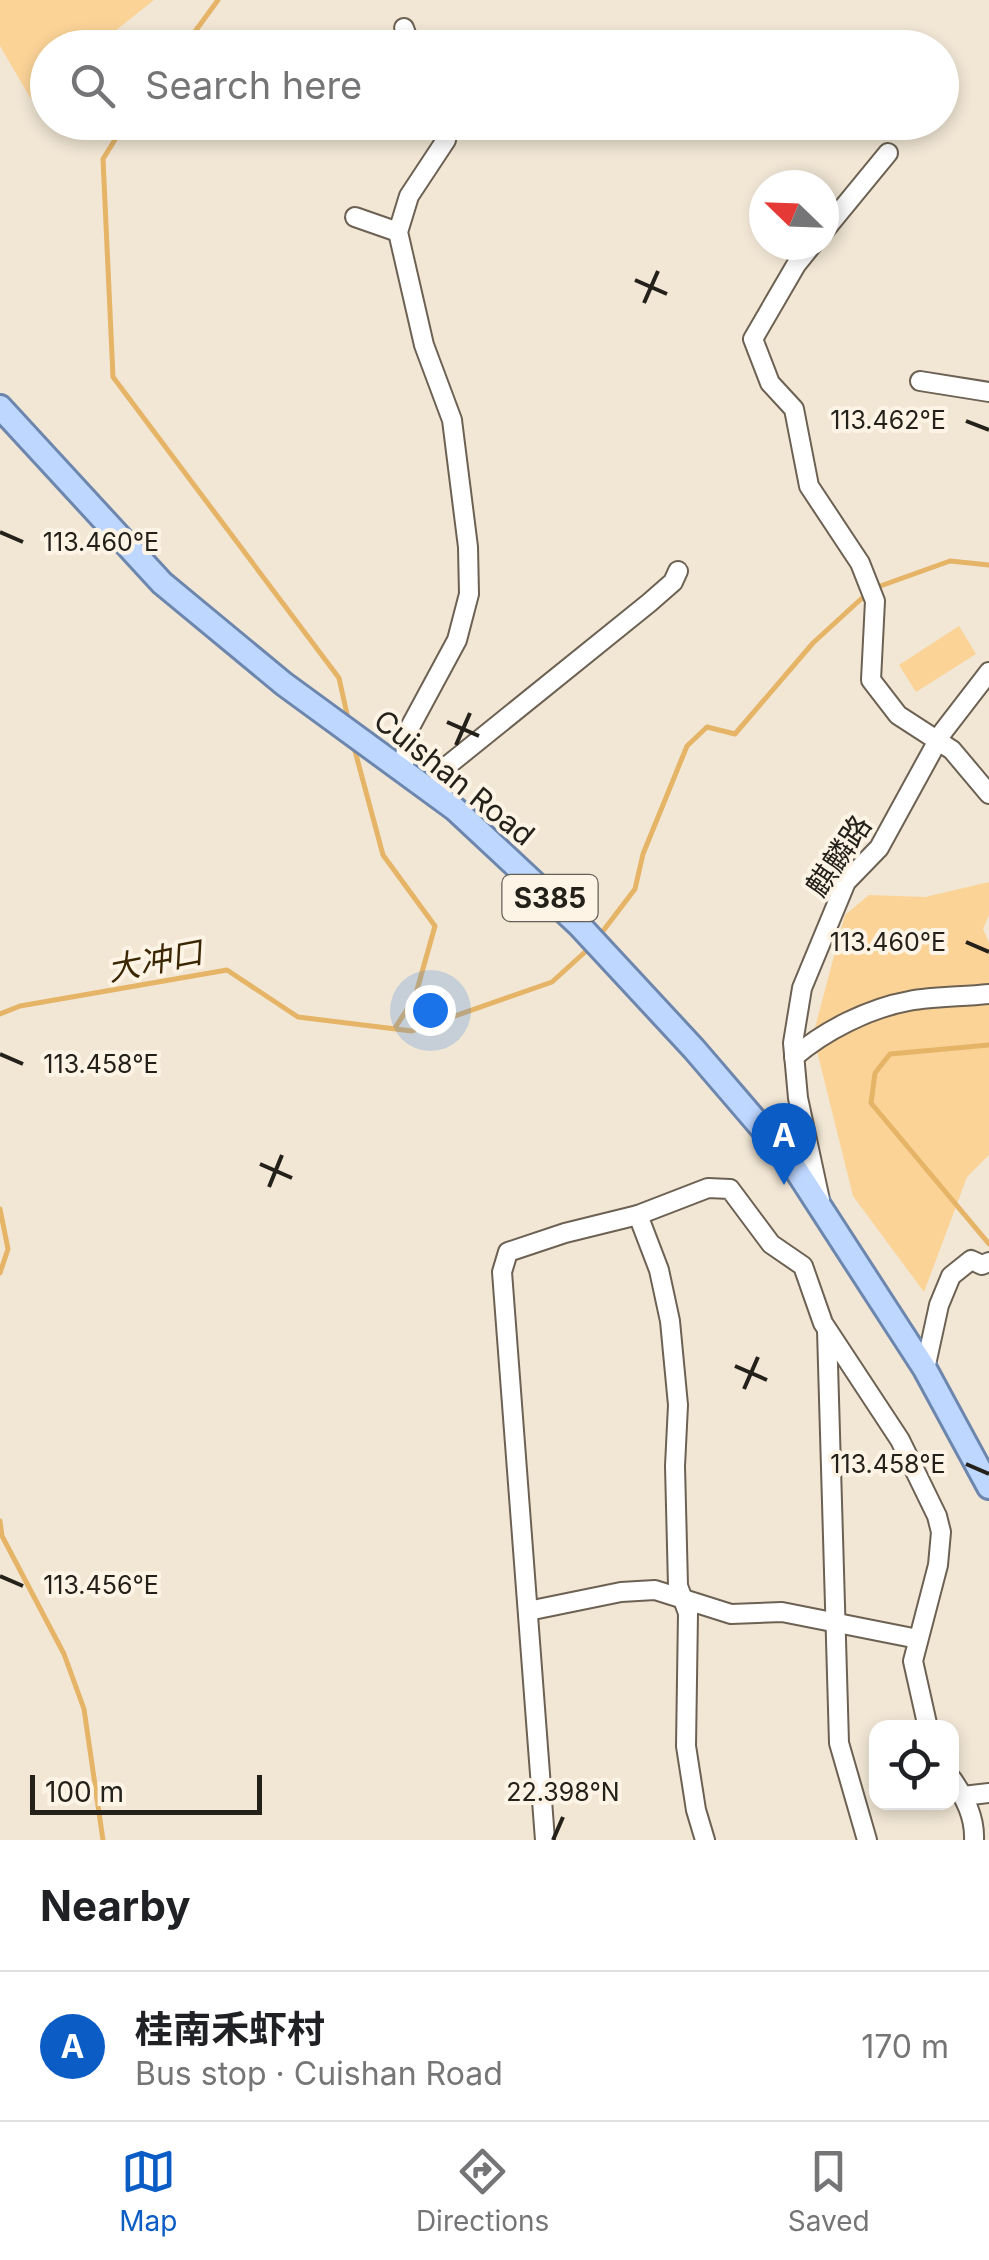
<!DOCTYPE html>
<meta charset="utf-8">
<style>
body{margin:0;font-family:Inter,"Noto Sans SC",sans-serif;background:#f6f6f6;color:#202124}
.controls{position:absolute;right:30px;bottom:30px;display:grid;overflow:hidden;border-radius:20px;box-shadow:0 5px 15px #0003}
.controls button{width:90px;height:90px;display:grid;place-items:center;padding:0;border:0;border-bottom:2px solid #e0e0e0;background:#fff;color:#202124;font:50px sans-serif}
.compass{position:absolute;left:749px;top:170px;width:90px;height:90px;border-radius:50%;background:#fff;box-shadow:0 5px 15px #0003;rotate:293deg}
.scale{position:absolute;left:30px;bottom:25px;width:232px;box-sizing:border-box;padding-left:10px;border:5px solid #24201a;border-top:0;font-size:28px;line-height:35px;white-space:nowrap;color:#24201a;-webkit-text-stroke:8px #fef4e6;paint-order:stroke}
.you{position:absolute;left:430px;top:1010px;width:35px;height:35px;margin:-25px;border:8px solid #fff;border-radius:50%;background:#1a73e8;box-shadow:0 0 0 15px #1a73e833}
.badge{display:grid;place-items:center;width:65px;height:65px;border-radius:50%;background:#0c5cc6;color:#fff;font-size:32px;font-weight:700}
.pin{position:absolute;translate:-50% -82px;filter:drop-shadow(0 2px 5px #0008)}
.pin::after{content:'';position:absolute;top:52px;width:35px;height:30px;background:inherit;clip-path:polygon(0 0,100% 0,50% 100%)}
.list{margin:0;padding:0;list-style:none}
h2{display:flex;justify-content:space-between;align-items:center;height:130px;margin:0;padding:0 40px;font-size:42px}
h2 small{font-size:32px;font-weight:400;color:#757577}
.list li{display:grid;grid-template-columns:65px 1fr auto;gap:30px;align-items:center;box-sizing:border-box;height:150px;padding:0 40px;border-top:2px solid #e0e0e0}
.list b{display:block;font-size:38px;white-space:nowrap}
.list p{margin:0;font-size:32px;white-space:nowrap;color:#757577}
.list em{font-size:32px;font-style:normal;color:#757577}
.icon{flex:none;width:55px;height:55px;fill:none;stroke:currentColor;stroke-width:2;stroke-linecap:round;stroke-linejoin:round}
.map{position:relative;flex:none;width:989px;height:1840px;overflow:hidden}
.search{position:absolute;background:#fff;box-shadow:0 5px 15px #0003;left:30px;right:30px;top:30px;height:110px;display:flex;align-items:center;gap:25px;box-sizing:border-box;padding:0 35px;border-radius:55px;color:#757577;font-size:38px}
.sheet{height:280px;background:#fff}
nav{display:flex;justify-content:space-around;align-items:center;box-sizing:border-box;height:140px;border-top:2px solid #e0e0e0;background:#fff;font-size:28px;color:#757577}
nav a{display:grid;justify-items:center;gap:5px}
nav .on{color:#0c5cc6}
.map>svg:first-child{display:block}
.green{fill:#fbd397}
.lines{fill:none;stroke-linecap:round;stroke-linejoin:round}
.stream{stroke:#e5b467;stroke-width:5}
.minor-casing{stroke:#6c6152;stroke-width:22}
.major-casing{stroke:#6c86ae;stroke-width:28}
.minor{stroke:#fff;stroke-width:18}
.major{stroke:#bed7fe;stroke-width:22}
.ticks{fill:none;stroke:#24201a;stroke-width:4}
.labels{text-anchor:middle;stroke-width:8;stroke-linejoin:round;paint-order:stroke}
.shield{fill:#fef4e6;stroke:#656057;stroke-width:2.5}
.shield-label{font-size:28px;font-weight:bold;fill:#24201a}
.street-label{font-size:30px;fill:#24201a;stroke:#fef4e6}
.water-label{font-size:32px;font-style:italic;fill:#3a2603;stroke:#fef4e6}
.ticks-label{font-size:25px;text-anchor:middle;fill:#24201a;stroke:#fef4e6;stroke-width:8;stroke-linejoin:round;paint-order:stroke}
</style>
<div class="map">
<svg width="989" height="1840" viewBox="0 0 989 1840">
<rect width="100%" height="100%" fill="#f2e7d5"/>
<g class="green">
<path d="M0 0H154L95 47 48 48 47 86 31 99 0 46Z"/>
<path d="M959 626 976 654 916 692 899 665Z"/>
<path d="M989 882V915L983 929 989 943V1155L967 1177 924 1292 853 1196 813 1035 845 915 869 895 925 897Z"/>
</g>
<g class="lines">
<g class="stream">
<path d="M183 48 218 0"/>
<path d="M126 122 103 159 113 377 339 678 347 714"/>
<path d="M872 589 950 561 989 565"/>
<path d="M355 751 383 855 435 926 415 997 395 1028"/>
<path d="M603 931 635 889 643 854 687 746 707 727 735 734 813 643 861 599"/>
<path d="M0 1014 20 1006 227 970 298 1017 412 1031 552 982 585 952"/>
<path d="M989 1045 890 1054 875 1073 871 1103 989 1244"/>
<path d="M0 1209 8 1249 0 1273"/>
<path d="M0 1521 2 1536 64 1654 84 1709 103 1840"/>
</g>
<defs>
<g id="minor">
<path d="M404 28 411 48"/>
<path d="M355 217 398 232"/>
<path d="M824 231 888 153"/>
<path d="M812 245 796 265 753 339 770 383 794 409 809 486 860 563 875 601 871 680 898 715 952 750 989 794"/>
<path d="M920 381 989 392"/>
<path d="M403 771 409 729 457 640 469 594 468 547 452 420 424 345 398 232 409 196 446 140 448 122"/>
<path d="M435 794 442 770 649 603 673 582 678 571"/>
<path d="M794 1057C824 1031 869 1008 909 1001 935 996 963 997 989 994"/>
<path d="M820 1200 798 1098 793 1043 802 988 846 882 879 848 942 733 989 672"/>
<path d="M638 1215 659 1270 670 1321 678 1405 675 1466 678 1586 688 1613 686 1746 696 1810 705 1840"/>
<path d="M827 1330 839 1743 867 1840"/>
<path d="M925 1369 939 1305 951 1276 971 1260 982 1265 989 1262"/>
<path d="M528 1611 621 1592 655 1590 731 1614 782 1612 918 1639"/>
<path d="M952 1779C965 1798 975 1817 974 1840"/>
<path d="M963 1796 989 1793"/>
<path d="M545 1840 502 1272 508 1252 565 1233 638 1215 708 1188 730 1189 771 1244 803 1266 823 1323 900 1440 937 1516 941 1532 938 1565 913 1661 928 1728"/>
</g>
<path id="major" d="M0 407 162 583 284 684 455 809 579 925 694 1049 791 1162 925 1369 989 1487"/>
</defs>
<use href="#minor" class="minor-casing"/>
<use href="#major" class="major-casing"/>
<use href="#minor" class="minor"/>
<use href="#major" class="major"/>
</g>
<path class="ticks" d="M635 280 667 294M644 303 658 271M966 421 989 430M0 532 23 542M447 722 479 736M456 745 470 713M966 942 989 952M0 1054 23 1064M260 1164 292 1178M269 1187 282 1155M735 1366 767 1380M744 1389 758 1357M966 1464 989 1474M0 1576 23 1586M553 1840 563 1817"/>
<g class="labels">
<rect class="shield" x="502.5" y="875" width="95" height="46" rx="8"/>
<g class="shield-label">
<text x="550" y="908">S385</text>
</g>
<g class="street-label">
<text transform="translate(454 778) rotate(39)" y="10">Cuishan Road</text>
<text transform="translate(839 856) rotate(-56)" y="10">麒麟路</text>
</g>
<g class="water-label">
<text transform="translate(155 961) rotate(-11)" y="11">大冲口</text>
</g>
</g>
<g class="ticks-label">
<text x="888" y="429">113.462°E</text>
<text x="101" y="551">113.460°E</text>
<text x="888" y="951">113.460°E</text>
<text x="101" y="1073">113.458°E</text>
<text x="888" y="1473">113.458°E</text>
<text x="101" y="1594">113.456°E</text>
<text x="563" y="1801">22.398°N</text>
</g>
</svg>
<div class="controls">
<button><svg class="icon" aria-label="locate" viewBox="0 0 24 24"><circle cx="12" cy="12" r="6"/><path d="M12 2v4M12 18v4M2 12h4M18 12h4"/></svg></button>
</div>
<svg class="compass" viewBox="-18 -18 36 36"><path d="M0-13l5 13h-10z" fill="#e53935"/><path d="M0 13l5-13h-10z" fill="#757577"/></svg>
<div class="scale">100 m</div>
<div class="you"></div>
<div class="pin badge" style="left:784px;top:1185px">A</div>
<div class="search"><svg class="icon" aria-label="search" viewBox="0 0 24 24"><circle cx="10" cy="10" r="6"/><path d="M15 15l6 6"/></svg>Search here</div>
</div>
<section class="sheet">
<h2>Nearby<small></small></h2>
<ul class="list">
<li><span class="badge">A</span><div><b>桂南禾虾村</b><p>Bus stop · Cuishan Road</p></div><em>170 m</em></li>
</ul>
</section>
<nav>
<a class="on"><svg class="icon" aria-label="map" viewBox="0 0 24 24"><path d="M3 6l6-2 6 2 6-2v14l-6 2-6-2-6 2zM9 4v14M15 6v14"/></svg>Map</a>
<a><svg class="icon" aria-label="directions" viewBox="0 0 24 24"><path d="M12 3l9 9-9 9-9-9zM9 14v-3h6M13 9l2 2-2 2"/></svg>Directions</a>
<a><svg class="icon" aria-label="saved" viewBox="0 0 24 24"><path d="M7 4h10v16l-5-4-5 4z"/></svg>Saved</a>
</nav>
